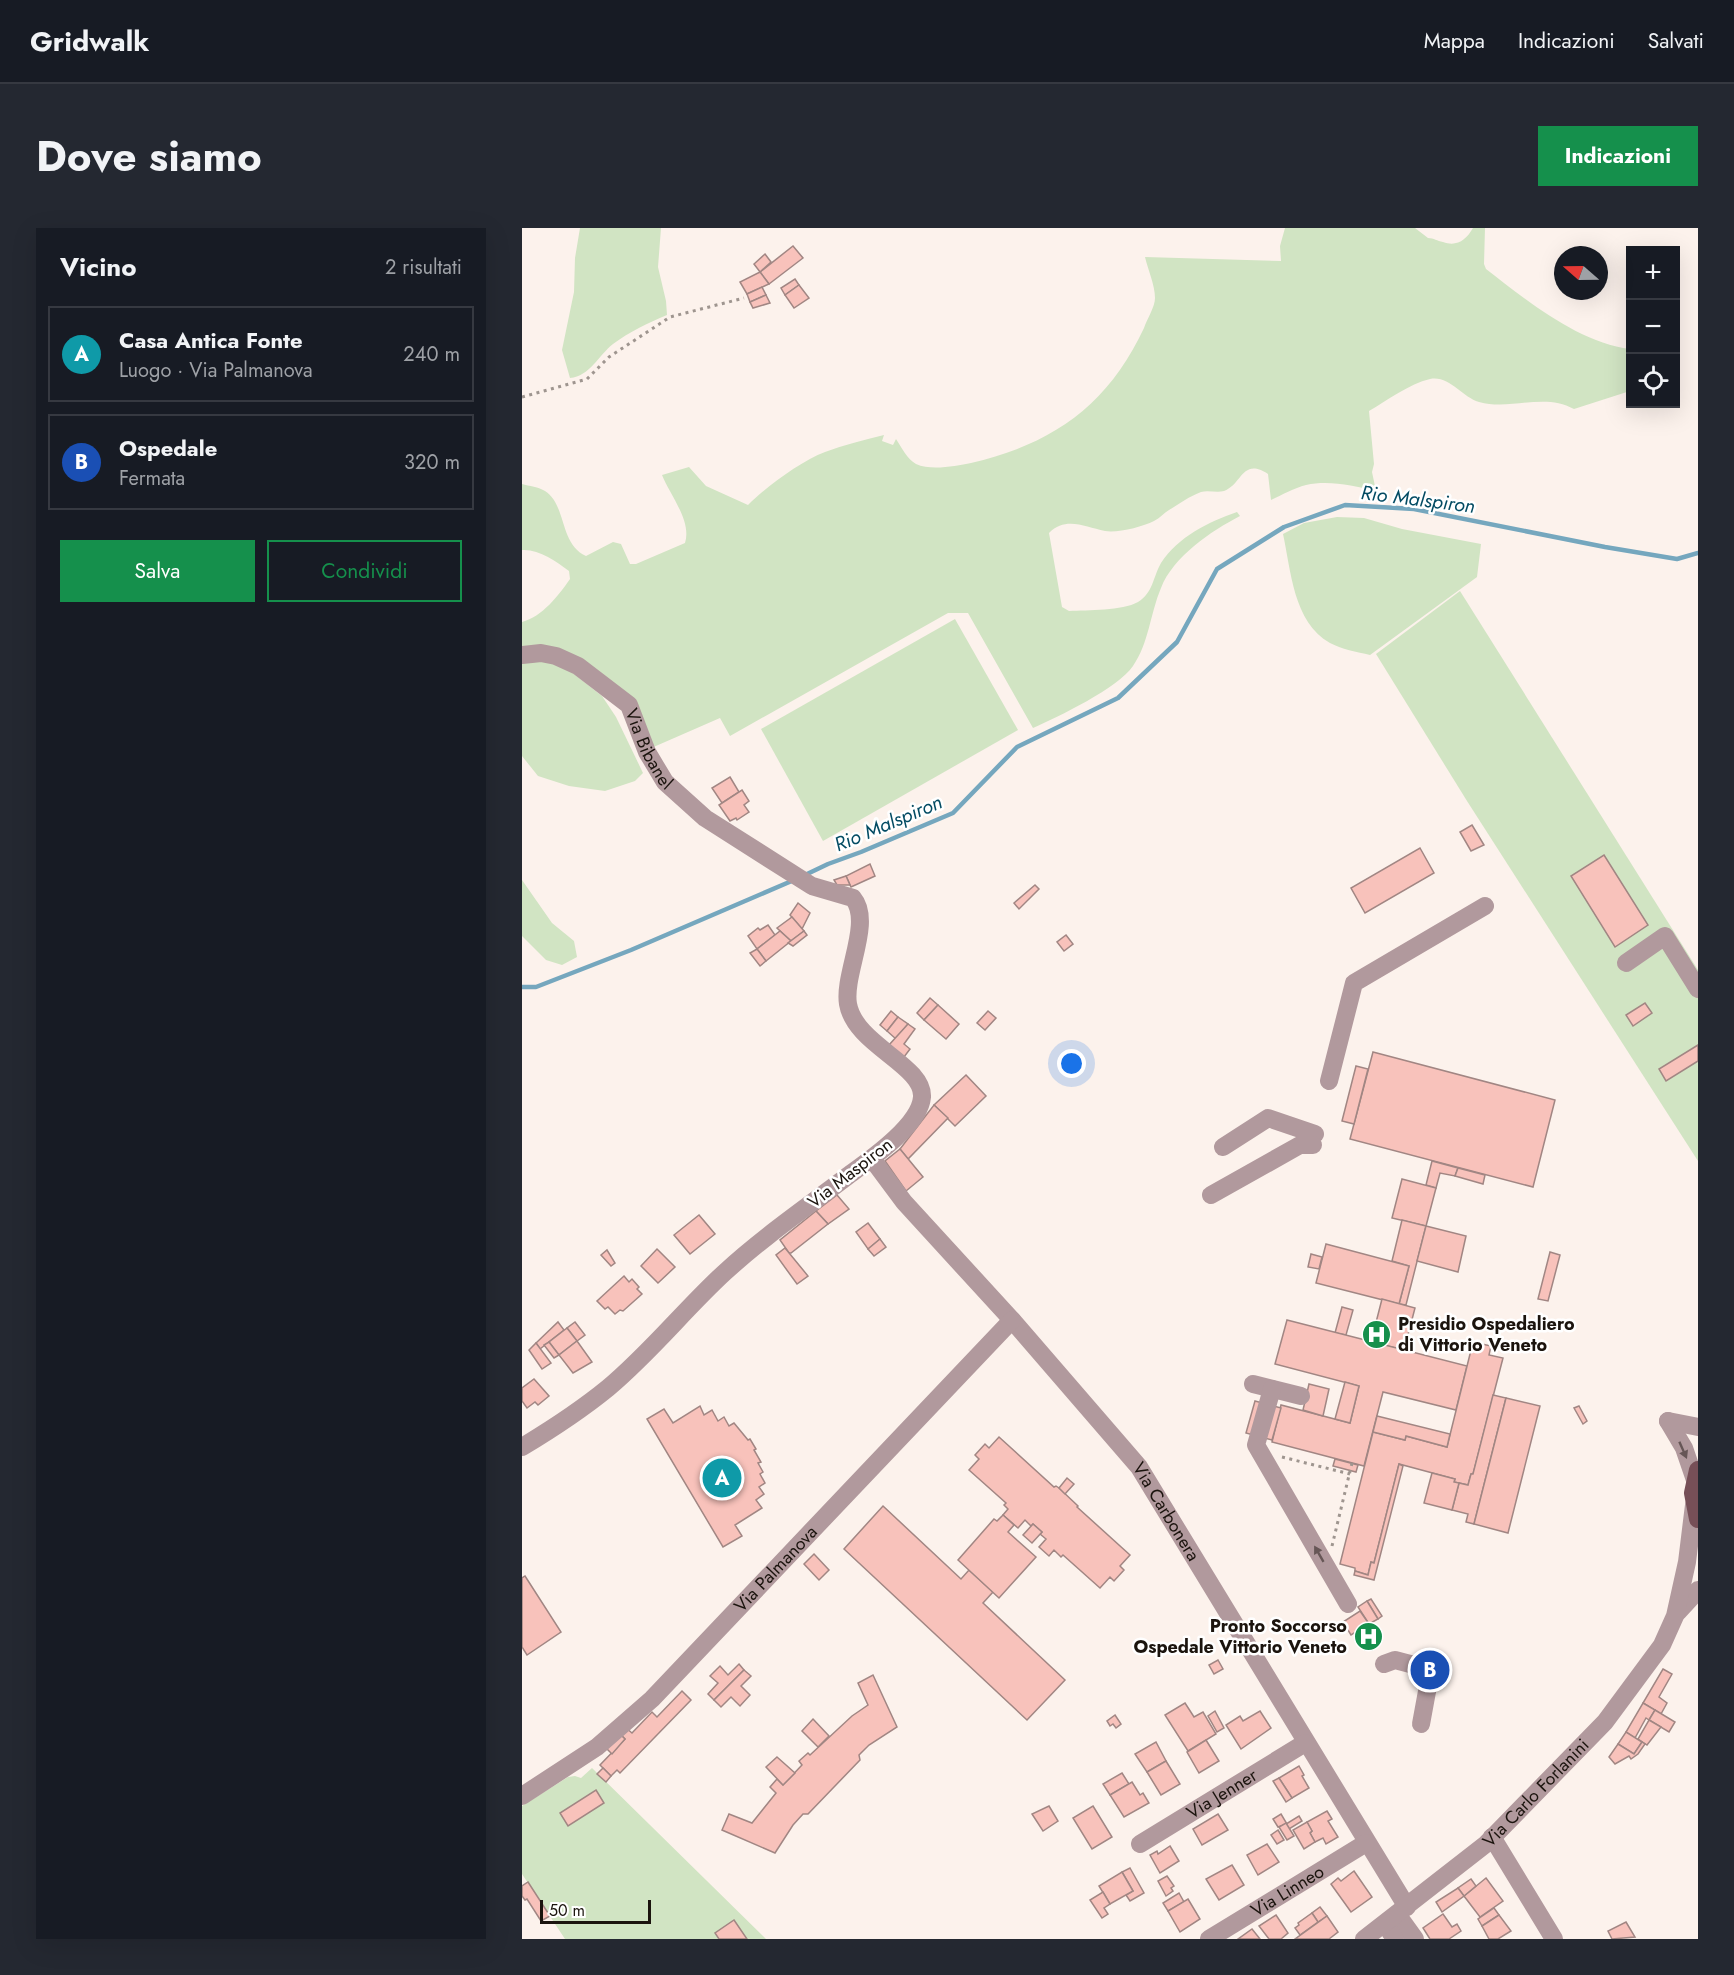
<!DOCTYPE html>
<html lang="it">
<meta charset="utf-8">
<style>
body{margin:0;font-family:Jost,sans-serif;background:#242831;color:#f1f3f6}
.controls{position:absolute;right:18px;top:18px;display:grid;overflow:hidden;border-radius:0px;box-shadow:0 6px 24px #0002}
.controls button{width:54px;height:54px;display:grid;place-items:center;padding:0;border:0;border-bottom:2px solid #363941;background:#171b24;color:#f1f3f6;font:30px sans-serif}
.compass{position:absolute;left:1032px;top:18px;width:54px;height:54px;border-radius:50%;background:#171b24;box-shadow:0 6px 24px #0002;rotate:290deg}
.scale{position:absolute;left:18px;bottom:15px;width:111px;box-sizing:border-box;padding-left:6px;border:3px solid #1b140e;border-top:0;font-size:16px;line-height:21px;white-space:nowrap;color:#1b140e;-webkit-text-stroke:4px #fff;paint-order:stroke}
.you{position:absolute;left:550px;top:836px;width:21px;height:21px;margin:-15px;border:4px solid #fff;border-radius:50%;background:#1a73e8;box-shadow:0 0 0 9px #1a73e833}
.badge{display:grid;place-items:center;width:39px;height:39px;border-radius:50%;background:#15904c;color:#fff;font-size:20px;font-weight:700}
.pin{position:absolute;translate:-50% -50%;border:3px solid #fff;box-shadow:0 2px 6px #0006}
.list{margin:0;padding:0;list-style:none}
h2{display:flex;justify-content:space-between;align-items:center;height:78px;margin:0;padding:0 24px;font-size:26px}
h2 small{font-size:20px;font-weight:400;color:#9ea1a6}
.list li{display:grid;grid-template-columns:39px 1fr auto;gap:18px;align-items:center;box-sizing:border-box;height:96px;margin:0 12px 12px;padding:0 12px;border:2px solid #363941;border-radius:0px}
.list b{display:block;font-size:22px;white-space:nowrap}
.list p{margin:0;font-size:20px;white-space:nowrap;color:#9ea1a6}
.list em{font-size:20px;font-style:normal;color:#9ea1a6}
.actions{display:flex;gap:12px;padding:18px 24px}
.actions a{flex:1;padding:14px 0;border:2px solid #15904c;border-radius:0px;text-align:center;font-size:21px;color:#15904c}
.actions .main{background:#15904c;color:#fff}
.icon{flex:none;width:33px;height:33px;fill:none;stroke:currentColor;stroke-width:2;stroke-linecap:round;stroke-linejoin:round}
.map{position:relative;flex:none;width:1176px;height:1711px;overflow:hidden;border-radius:0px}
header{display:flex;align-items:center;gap:36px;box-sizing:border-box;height:84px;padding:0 30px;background:#171b24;border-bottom:2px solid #363941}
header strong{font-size:28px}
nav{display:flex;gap:33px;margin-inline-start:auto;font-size:21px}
.intro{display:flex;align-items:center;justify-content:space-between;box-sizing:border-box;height:144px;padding:0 36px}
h1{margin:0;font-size:42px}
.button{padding:15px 27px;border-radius:0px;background:#15904c;color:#fff;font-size:21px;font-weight:700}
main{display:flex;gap:36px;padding:0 36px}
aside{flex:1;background:#171b24;border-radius:0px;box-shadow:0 6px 24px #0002}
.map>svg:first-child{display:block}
.green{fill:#d1e4c3}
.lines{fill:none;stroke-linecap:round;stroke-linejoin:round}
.stream{stroke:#75a7be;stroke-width:4.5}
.building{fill:#f8c2bb;stroke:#a18683;stroke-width:1.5}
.path{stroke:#9e958f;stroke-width:3;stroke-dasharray:3 4.5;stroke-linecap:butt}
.minor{stroke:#b1999d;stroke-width:18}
.major{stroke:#764f57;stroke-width:18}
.oneway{fill:#665656}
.labels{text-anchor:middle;stroke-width:5;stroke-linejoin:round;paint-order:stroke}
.street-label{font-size:18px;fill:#1b140e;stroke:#fff}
.poi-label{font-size:18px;font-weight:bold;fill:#1b140e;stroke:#fff;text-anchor:start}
.water-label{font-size:20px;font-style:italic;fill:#034b63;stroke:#fff}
</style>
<header>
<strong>Gridwalk</strong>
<nav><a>Mappa</a><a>Indicazioni</a><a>Salvati</a></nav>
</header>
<div class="intro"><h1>Dove siamo</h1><a class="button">Indicazioni</a></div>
<main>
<aside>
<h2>Vicino<small>2 risultati</small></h2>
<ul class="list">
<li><span class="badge" style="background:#0f9aa8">A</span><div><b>Casa Antica Fonte</b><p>Luogo · Via Palmanova</p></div><em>240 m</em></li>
<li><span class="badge" style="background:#1a4fb4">B</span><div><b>Ospedale</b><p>Fermata</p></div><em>320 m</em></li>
</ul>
<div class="actions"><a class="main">Salva</a><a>Condividi</a></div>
</aside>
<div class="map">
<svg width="1176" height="1711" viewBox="0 0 1176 1711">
<rect width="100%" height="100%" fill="#fcf2ec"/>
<g class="green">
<path d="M58 0H139L136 39 144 73 145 87C126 95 107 104 91 116 76 128 68 148 48 150L40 122 52 64 53 30Z"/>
<path d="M763 0H893L906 10C912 10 915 13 921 14 935 19 944 12 951 0H963L962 36 964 41C1004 72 1057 115 1108 121V163L1052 181C1022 164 989 183 957 174 940 169 927 147 908 151 887 156 866 172 847 183L852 236 850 244 854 263C831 258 808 252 784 257 772 260 760 267 749 272L746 246C720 229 720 257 702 263 695 265 686 262 679 264 668 268 657 276 647 282 642 285 638 290 632 293 620 299 596 305 583 303 563 299 544 288 527 305L540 379 547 383C566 382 600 383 616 374 631 365 631 349 639 335 656 309 686 294 715 284L718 288C689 303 651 329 639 360 628 386 627 415 611 438 596 460 536 489 511 500L446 385H426L208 508 198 490 127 521 110 475 0 420V394C20 389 37 367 48 351L47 343C34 333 17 321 0 322V256C7 258 17 259 23 263 45 277 37 316 64 328L91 314 99 316 108 336H114L163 315C170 293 148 267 140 247L167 239 184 258 226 277C244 259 279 233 303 224 322 217 342 212 362 207L360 213 371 217 374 211C380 220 385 231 394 236 409 243 434 238 449 235 531 216 586 177 622 100 625 91 633 79 633 70 633 57 626 42 623 29L759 33 758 18Z"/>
<path d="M815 289 842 290 880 301 959 316 955 349 848 427C835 424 819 421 808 415 771 394 769 342 761 306L782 295Z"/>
<path d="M938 363 1176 742V933L945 573 854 426Z"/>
<path d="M433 391 496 502 301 613 239 501Z"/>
<path d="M0 432 38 435 80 468 94 489 121 545 113 553 83 563 47 558 16 548 0 528Z"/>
<path d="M0 652 30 695 52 713 55 729 40 737 24 732 0 708Z"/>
<path d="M70 1540 244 1711H43L0 1646V1578L46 1549 53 1548 59 1550Z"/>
</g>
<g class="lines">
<g class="stream">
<path d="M283 647 306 636 339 624 431 585 495 519 596 470 655 414 695 341 762 299 823 277 892 281 1083 319 1155 331 1176 325"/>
<path d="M0 759H14L109 722 272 652"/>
</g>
</g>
<g class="building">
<path d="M271 18 281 30 247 56 238 44Z"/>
<path d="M243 26 249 34 238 44 232 36Z"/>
<path d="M238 44 247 56 225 66 218 54Z"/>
<path d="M273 51 277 57 263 67 259 60Z"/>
<path d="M277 57 287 70 272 80 263 67Z"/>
<path d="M240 59 244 67 228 74 225 66Z"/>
<path d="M244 67 248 75 231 80 228 74Z"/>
<path d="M208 549 217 564 200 575 190 560Z"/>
<path d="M220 562 227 573 222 577 227 584 215 592 214 590 208 593 197 577Z"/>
<path d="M950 597 962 617 949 623 938 604Z"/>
<path d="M898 620 912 645 843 685 829 660Z"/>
<path d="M1082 627 1126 697 1093 719 1049 648Z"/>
<path d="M348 636 353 648 329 659 324 648Z"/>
<path d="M324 648 328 657H315L312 652Z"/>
<path d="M513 657 517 661 497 681 492 675Z"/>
<path d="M276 675 288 685 280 701 268 687Z"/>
<path d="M270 689 282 703 269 713 255 700Z"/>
<path d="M246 697 253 707 235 721 226 708 236 700 238 702Z"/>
<path d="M258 703 269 713 244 733 235 721Z"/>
<path d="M282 703 285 707 271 718 266 715Z"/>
<path d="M544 707 551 716 542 723 535 714Z"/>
<path d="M235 721 244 733 238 738 228 725Z"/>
<path d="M408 770 416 777 402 792 395 785Z"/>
<path d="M1123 775 1130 785 1111 798 1104 787Z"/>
<path d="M416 777 437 796 424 811 402 792Z"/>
<path d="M369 783 376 789 365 803 358 797Z"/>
<path d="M466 783 474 790 463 802 455 795Z"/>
<path d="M376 789 386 796 374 811 365 803Z"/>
<path d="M386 796 393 801 382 816 388 821 382 829 367 817Z"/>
<path d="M1176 817V833L1144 853 1137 841Z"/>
<path d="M851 824 1033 872 1011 959 828 911Z"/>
<path d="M834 838 846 841 832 896 820 893Z"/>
<path d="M444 847 464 868 433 898 412 877Z"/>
<path d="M412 877 426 890 386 931 378 921Z"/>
<path d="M378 921 401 949 384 963 363 933Z"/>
<path d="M910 933 936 940 933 948 918 945 914 960 904 957Z"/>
<path d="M936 940 963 947 961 956 933 948Z"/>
<path d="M880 951 914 960 904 998 870 990Z"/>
<path d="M315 967 327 981 306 996 294 983Z"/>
<path d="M294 983 306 996 269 1025H267L258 1012Z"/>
<path d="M177 987 193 1006 168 1026 152 1007Z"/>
<path d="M880 992 904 998 884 1077 877 1076 887 1038 870 1033Z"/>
<path d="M346 995 358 1011 346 1021 334 1004Z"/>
<path d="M904 998 944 1008 936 1044 895 1033Z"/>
<path d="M358 1011 364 1019 352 1028 346 1021Z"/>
<path d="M804 1016 887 1038 877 1076 794 1055Z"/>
<path d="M263 1020 286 1048 275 1056 254 1027Z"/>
<path d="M135 1021 153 1039 136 1055 119 1038Z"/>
<path d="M85 1022 93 1035 89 1038 79 1027Z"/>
<path d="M1028 1024 1038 1027 1026 1073 1016 1071Z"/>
<path d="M789 1026 800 1029 797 1041 786 1039Z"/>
<path d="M102 1048 107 1054 110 1051 117 1059 115 1061 120 1066 101 1083 98 1082 93 1086 86 1079 83 1081 75 1073Z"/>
<path d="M860 1071 893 1080 882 1122 849 1114Z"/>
<path d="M820 1079 831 1082 824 1107 813 1105Z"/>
<path d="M765 1092 945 1138 934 1182 861 1164 842 1238 750 1214 759 1177 828 1195 837 1158 753 1136Z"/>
<path d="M36 1094 42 1102 18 1121 14 1115Z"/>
<path d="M53 1094 63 1107 55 1113 45 1100Z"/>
<path d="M45 1100 55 1113 37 1127 27 1114Z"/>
<path d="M55 1113 70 1134 51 1145 37 1127Z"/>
<path d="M27 1114 37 1127 32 1130 22 1117Z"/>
<path d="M951 1114 969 1118 967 1127 981 1130 951 1246H949L946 1257 932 1254 933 1251 877 1236 852 1335 849 1334 846 1347 833 1343V1340L818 1336 851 1204 883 1212 884 1208 925 1219Z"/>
<path d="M14 1115 29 1135 20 1141 7 1122Z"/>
<path d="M12 1151 27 1168 16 1177 13 1174 5 1180 0 1173V1160Z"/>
<path d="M823 1154 837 1158 828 1195 813 1191Z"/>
<path d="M787 1156 807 1161 801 1188 781 1182Z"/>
<path d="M971 1167 984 1170 952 1296 944 1294 946 1286 930 1282 937 1255 946 1257 949 1246H951Z"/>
<path d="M984 1170 1018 1178 986 1305 952 1296Z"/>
<path d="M733 1173 759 1180 750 1212 724 1205Z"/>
<path d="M178 1178 182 1187 190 1182 196 1193 202 1189 207 1198 212 1195 226 1212 228 1211 234 1221 232 1222 239 1234 236 1235 241 1244 238 1246 243 1255 237 1259 242 1266 234 1272 240 1280 213 1297 220 1308 201 1319 125 1191 142 1181 151 1195Z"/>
<path d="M1057 1178 1065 1193 1061 1196 1052 1180Z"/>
<path d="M855 1188 928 1206 925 1219 884 1208 883 1212 851 1204Z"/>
<path d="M477 1209 532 1259 534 1258 537 1260 556 1278 555 1279 608 1327 598 1338 602 1342 592 1353 588 1349 578 1360 541 1327 539 1329 532 1322 527 1328 517 1319 524 1311 518 1306 520 1304 511 1296 509 1298 503 1292 496 1300 481 1287 486 1281 482 1277 484 1275 447 1242 457 1231 453 1227 463 1216 467 1220Z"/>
<path d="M813 1231 836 1237 834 1244 811 1238Z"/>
<path d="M877 1236 881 1238 852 1352 832 1347 833 1343 846 1347 849 1334 852 1335Z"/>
<path d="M910 1245 933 1251 932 1254 937 1255 930 1282 902 1275Z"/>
<path d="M545 1250 552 1256 543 1266 537 1260Z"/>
<path d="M361 1278 439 1351 447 1342 471 1364 461 1375 543 1452 505 1492 322 1321Z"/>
<path d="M481 1287 492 1297 486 1304 514 1329 477 1370 436 1332 472 1291 475 1293Z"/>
<path d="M511 1296 520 1304 510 1315 501 1307Z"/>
<path d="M292 1326 307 1342 297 1352 282 1336Z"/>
<path d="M3 1348 39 1404 5 1427 0 1419V1350Z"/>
<path d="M849 1371 860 1388 856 1391 845 1373Z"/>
<path d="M845 1373 856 1391 847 1396 836 1379Z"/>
<path d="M838 1383 847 1396 829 1407 821 1394Z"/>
<path d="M696 1432 701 1441 692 1446 687 1437Z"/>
<path d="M217 1436 222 1442 192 1472 186 1466 196 1455 188 1448 198 1438 206 1447Z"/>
<path d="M1141 1441 1150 1446 1137 1469 1145 1475 1139 1486 1121 1475Z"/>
<path d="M222 1442 229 1448 219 1458 228 1467 218 1478 209 1469 199 1479 192 1472Z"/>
<path d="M351 1447 375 1499 347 1517 337 1527 338 1532 286 1586H281L271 1597 253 1625 200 1602 207 1586 230 1595 254 1565 248 1559 255 1551 261 1557 280 1537 277 1533 286 1525 288 1527 330 1488 346 1477 336 1455Z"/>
<path d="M160 1463 169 1472 98 1545 95 1542 89 1548 78 1537 103 1511 97 1505 103 1499 110 1505 130 1484 135 1489Z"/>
<path d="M663 1475 672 1489 681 1484 694 1506 666 1523 643 1487Z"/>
<path d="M1121 1475 1133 1482 1127 1492 1124 1490 1113 1510 1104 1504Z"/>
<path d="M1133 1482 1153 1494 1147 1504 1127 1492Z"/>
<path d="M693 1483 702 1500 695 1504 686 1488Z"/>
<path d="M738 1483 749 1500 719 1521 704 1497 718 1488 721 1493Z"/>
<path d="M593 1487 599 1496 594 1500 591 1496 588 1498 585 1493Z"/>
<path d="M291 1491 307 1508 296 1519 280 1503Z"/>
<path d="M1127 1492 1139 1499 1125 1517 1116 1511Z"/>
<path d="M1104 1504 1120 1514 1112 1526 1096 1516Z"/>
<path d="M97 1505 103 1511 90 1526 83 1519Z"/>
<path d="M684 1512 697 1533 677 1545 665 1524Z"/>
<path d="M634 1514 644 1533 625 1544 613 1526Z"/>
<path d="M1120 1514 1123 1516 1116 1526 1109 1531 1107 1528 1093 1536 1087 1529 1096 1516 1112 1526Z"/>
<path d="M255 1529 273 1545 261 1557 244 1539Z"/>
<path d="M644 1533 658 1556 639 1567 625 1544Z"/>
<path d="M777 1538 782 1547 780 1548 787 1560 770 1570 757 1550Z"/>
<path d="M81 1540 89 1548 84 1554 75 1546Z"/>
<path d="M600 1545 607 1556 588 1567 581 1556Z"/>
<path d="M757 1550 770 1570 764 1574 751 1553Z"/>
<path d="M610 1554 618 1567 621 1565 627 1575 602 1589 588 1567Z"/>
<path d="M74 1562 82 1575 46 1598 38 1585Z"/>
<path d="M527 1578 536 1593 521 1603 510 1586Z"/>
<path d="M571 1578 590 1609 570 1621 551 1590Z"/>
<path d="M805 1583 810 1591 806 1593 816 1609 804 1616 801 1610 793 1614 788 1605 790 1603 785 1594Z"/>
<path d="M696 1586 706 1602 680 1617 671 1601Z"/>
<path d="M759 1586 765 1596 756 1599 751 1591Z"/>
<path d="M777 1588 780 1593 767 1601 764 1596Z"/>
<path d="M785 1594 790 1603 788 1605 793 1614 782 1621 771 1602Z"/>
<path d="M764 1595 772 1608 765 1612 757 1599Z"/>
<path d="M756 1602 762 1612 755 1616 749 1607Z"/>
<path d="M745 1616 757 1634 736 1647 725 1627Z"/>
<path d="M648 1618 657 1633 638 1645 628 1627 635 1623 636 1626Z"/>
<path d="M710 1637 722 1657 697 1672 684 1651Z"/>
<path d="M608 1640 622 1665 608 1673 604 1667 611 1663 600 1644Z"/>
<path d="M832 1643 850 1669 829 1684 809 1656 816 1650 819 1653Z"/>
<path d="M600 1644 611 1663 588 1676 577 1658Z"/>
<path d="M645 1648 652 1658 649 1660 651 1663 644 1668 636 1653Z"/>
<path d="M964 1650 981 1673 958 1689 942 1668Z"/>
<path d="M949 1651 954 1658 942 1668 936 1660Z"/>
<path d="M6 1654 28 1688 19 1693 5 1671 3 1672 0 1668V1658Z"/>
<path d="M936 1660 942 1668 920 1684 914 1674Z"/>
<path d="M581 1664 588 1676 582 1680 586 1686 580 1690 568 1672Z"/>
<path d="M657 1665 662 1674 646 1683 641 1675Z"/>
<path d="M666 1671 678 1691 658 1704 646 1683Z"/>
<path d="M798 1679 805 1688 796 1694 790 1685Z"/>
<path d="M972 1680 977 1687 960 1698 956 1691Z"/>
<path d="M790 1685 796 1694 778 1707 773 1700 777 1697 776 1695Z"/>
<path d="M921 1686 930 1699 935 1696 939 1703 927 1711H908L901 1700Z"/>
<path d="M754 1687 766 1705 759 1711H747L737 1698Z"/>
<path d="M977 1687 989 1703 976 1711H967L960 1698Z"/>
<path d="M805 1688 816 1704 807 1711H773Z"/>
<path d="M212 1692 225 1711H197L193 1705Z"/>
<path d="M1104 1694 1113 1709 1090 1711 1086 1703Z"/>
<path d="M730 1701 738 1711H716Z"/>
</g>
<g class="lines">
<g class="path">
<path d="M0 169 65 151 87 129 148 89 222 70"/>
<path d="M760 1229 828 1246"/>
<path d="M810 1318 830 1235"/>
</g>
<g class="minor">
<path id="s1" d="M0 427 19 425 34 428 56 438 107 477 125 524 143 554 183 590 290 658 331 670C351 694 321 746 326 776 333 817 402 837 400 869 398 897 349 931 327 947 285 979 241 1009 202 1045 162 1082 128 1125 86 1160 59 1182 30 1201 0 1219"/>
<path d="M1104 735 1143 708 1176 761"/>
<path d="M807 853 832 755 963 678"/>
<path d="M701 919 746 890 793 906"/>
<path id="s2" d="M350 931 382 974 490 1092 617 1239 885 1679"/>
<path d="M689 967 778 917H791"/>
<path d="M731 1156 779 1168"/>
<path d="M750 1161 734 1217 826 1376"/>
<path d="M1146 1193 1162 1220 1173 1252"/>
<path d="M1146 1193 1176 1199"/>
<path d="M1156 1384 1176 1362"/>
<path d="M862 1436 873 1432 892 1437 906 1458 899 1496"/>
<path id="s3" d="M0 1568 75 1519 130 1471 490 1092"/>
<path d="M970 1609 1032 1711"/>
<path id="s4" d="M618 1616 783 1515"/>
<path d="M875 1686 893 1711"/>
<path d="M863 1696 873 1711"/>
<path id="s5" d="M687 1711 844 1615"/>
<path id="s6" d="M842 1711 964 1616 1083 1494 1140 1417 1153 1388 1165 1334 1172 1277"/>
</g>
<path class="major" d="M1176 1242 1171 1265 1176 1291"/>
</g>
<defs><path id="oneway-solid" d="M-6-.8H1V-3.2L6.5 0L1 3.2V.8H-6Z" transform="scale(1.5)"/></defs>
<g class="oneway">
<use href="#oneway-solid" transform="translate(1161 1222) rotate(66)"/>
<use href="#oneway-solid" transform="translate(797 1326) rotate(-120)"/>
</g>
<defs>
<symbol id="hospital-disc" viewBox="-11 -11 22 22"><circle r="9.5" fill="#15904c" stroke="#fff"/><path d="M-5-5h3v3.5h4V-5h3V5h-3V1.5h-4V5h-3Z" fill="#fff"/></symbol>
</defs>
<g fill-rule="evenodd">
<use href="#hospital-disc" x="838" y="1090" width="33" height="33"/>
<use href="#hospital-disc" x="830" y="1392" width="33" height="33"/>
</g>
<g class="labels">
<g class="street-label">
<text dy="6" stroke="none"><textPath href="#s1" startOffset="171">Via Bibanel</textPath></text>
<text transform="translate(328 945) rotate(-38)" y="6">Via Maspiron</text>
<text dy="6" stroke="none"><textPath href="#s2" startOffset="460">Via Carbonera</textPath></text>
<text dy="6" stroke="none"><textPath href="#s3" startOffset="342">Via Palmanova</textPath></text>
<text dy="6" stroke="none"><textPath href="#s6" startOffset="226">Via Carlo Forlanini</textPath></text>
<text dy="6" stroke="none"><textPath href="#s4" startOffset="96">Via Jenner</textPath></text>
<text dy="6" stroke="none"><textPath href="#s5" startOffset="92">Via Linneo</textPath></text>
</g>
<g class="poi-label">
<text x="876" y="1102">Presidio Ospedaliero<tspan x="876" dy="21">di Vittorio Veneto</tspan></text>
<text x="825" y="1404" text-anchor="end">Pronto Soccorso<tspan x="825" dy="21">Ospedale Vittorio Veneto</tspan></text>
</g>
<g class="water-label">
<text transform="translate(896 271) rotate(7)" y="7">Rio Malspiron</text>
<text transform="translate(366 595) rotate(-23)" y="7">Rio Malspiron</text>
</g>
</g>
</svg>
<div class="controls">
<button>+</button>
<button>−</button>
<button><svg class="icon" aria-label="locate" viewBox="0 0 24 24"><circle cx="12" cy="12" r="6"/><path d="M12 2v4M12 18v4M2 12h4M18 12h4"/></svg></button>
</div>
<svg class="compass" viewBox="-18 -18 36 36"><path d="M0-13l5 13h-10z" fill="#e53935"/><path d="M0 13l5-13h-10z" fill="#9ea1a6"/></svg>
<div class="scale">50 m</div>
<div class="you"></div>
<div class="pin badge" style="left:200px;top:1250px;background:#0f9aa8">A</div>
<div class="pin badge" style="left:908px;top:1442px;background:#1a4fb4">B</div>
</div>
</main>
